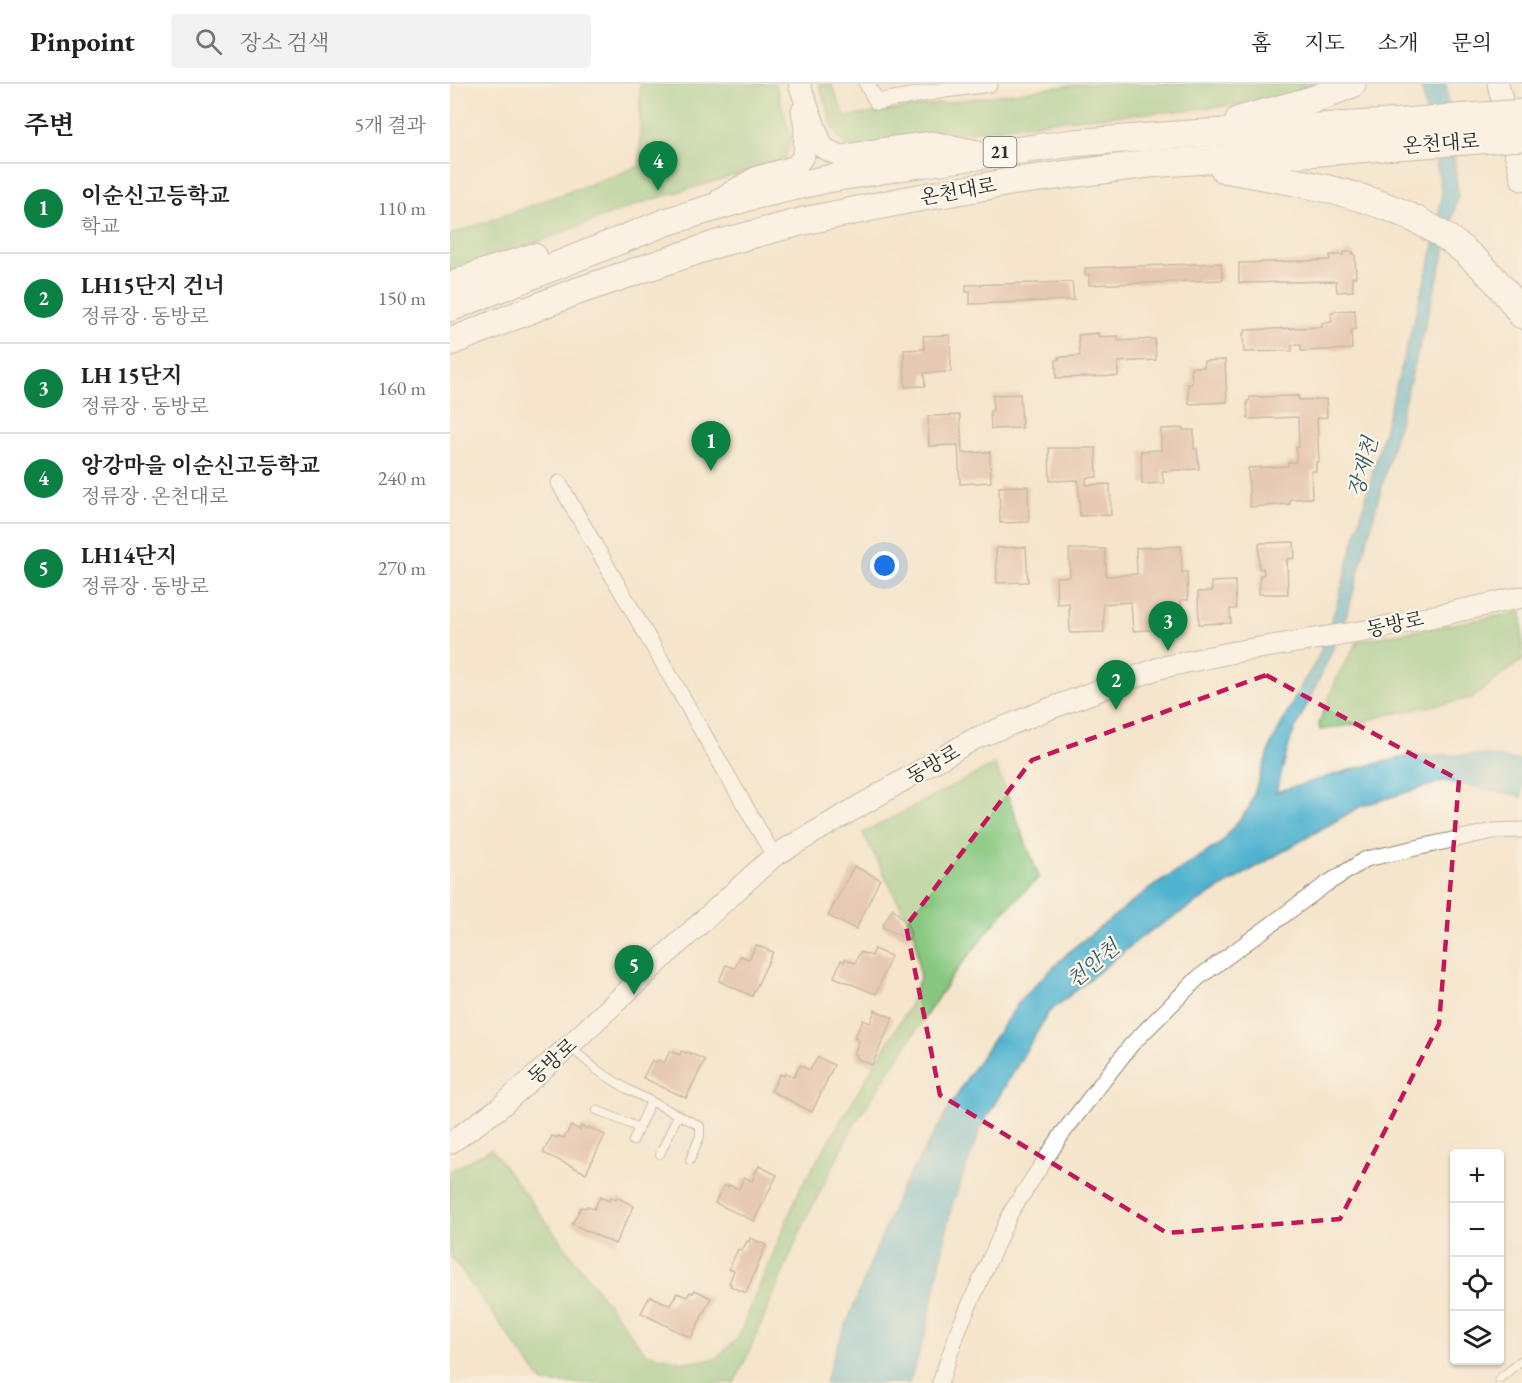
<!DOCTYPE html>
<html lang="ko">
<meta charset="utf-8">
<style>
body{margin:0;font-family:"EB Garamond","Noto Serif KR",serif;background:#f2f2f2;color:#202124}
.controls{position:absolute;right:18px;bottom:18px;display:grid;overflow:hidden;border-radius:6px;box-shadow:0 2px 4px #0004}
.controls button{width:54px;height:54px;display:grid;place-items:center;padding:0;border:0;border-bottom:2px solid #e0e0e0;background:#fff;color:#202124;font:30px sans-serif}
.you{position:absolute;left:435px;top:482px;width:21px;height:21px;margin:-15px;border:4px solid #fff;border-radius:50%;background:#1a73e8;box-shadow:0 0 0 9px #1a73e833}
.badge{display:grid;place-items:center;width:39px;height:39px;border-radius:50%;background:#0b8043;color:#fff;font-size:20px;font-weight:700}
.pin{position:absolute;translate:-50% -50px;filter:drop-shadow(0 2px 3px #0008)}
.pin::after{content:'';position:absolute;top:32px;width:21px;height:18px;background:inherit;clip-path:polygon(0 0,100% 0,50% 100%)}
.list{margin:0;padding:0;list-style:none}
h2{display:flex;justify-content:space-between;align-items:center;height:78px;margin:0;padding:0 24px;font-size:26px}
h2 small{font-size:20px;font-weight:400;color:#757577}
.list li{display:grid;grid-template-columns:39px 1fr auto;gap:18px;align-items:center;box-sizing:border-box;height:90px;padding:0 24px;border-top:2px solid #e0e0e0}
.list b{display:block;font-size:22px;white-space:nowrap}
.list p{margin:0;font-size:20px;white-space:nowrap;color:#757577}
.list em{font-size:20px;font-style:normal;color:#757577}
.icon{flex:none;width:33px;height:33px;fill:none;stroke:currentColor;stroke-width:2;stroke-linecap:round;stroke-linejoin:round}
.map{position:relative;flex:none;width:1072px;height:1299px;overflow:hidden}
header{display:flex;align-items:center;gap:36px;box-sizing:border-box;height:84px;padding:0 30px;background:#fff;border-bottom:2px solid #e0e0e0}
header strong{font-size:28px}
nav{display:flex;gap:33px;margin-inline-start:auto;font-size:21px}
.search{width:420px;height:54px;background:#f2f2f2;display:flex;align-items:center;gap:15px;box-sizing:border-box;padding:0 21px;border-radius:6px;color:#757577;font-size:22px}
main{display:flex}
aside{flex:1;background:#fff}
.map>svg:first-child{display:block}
.green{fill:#87c77f;stroke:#597955;stroke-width:1.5}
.water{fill:#50b2cf;stroke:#3e6e7d;stroke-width:1.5}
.building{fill:#d6a694}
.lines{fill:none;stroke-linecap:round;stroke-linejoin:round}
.lane-casing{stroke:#90887c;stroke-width:10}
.street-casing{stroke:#90887c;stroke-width:17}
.secondary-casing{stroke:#90887c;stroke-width:23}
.highway-casing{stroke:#90887c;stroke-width:29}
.lane{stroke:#fff;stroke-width:8}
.street{stroke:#fff;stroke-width:15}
.secondary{stroke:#fff;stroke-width:21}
.highway{stroke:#fff;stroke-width:27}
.highway-bridge-casing{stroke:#90887c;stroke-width:29;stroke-linecap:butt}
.highway-bridge{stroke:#fff;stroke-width:27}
.marked{fill:none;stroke:#c2185b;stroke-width:4.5;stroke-dasharray:12 8;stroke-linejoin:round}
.labels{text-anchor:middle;stroke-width:4.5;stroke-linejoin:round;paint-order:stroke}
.shield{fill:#fbf7ec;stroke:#696865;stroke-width:1.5}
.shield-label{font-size:18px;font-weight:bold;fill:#2b2b2b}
.street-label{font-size:20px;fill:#2b2b2b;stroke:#fbf7ec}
.water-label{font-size:21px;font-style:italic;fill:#385a64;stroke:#fbf7ec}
</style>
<header>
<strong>Pinpoint</strong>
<div class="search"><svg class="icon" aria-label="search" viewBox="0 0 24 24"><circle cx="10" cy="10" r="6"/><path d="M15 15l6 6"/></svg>장소 검색</div>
<nav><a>홈</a><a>지도</a><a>소개</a><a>문의</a></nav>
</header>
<main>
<aside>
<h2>주변<small>5개 결과</small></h2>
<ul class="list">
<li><span class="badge">1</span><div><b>이순신고등학교</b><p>학교</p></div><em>110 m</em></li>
<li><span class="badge">2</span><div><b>LH15단지 건너</b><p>정류장 · 동방로</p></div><em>150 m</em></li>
<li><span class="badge">3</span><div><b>LH 15단지</b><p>정류장 · 동방로</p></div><em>160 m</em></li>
<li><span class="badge">4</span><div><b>앙강마을 이순신고등학교</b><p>정류장 · 온천대로</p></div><em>240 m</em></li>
<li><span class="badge">5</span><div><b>LH14단지</b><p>정류장 · 동방로</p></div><em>270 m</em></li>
</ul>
</aside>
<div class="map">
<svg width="1072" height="1299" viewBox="0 0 1072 1299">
<rect width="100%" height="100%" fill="#fbf7ec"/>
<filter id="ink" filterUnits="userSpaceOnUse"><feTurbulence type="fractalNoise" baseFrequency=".0167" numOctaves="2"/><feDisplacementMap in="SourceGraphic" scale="12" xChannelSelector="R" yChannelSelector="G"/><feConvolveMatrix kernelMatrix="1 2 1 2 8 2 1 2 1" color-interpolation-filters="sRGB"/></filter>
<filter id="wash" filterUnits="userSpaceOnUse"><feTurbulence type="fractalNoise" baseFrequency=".008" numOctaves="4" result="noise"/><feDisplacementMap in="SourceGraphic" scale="24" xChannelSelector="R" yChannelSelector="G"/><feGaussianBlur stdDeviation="1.35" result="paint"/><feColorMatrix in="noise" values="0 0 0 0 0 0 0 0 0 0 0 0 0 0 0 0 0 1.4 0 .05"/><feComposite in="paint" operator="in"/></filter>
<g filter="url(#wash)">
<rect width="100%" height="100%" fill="#f5e5cc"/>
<g class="green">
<path d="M190 0H325L342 54 334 77 190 119 0 192V151L190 82Z"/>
<path d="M369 0H381L395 33 599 4 637 0H879L845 11 795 20 726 27 610 36 397 64C384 53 375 17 369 0Z"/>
<path d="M1072 528V578L1068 579 1022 614 941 630 906 640 870 646 869 639 888 591 908 557Z"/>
<path d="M545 680 589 793 555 826 502 892 405 1039 354 1139 296 1275 284 1299H93L0 1171V1087L41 1065 195 1269 234 1278 266 1275 288 1254 350 1105 458 925 470 894 465 850 413 749Z"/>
</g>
<path class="water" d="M971 0H996L1008 110 996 163 899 524 879 574 841 654 826 708 907 684 964 671H1035L1072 677V714L1066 711 994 697 911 722 782 797 694 851 598 929 532 1041 501 1124 476 1249 459 1299H375L385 1268 450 1107 519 991 572 914 622 865 699 805 770 760 799 724 821 661 853 598 867 576 887 520 983 166 992 109Z"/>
<g id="blocks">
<g class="building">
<path d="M894 168H903V170H905L906 193H902L903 207 887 208 886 197 789 199V179L880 176V171H894Z"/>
<path d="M771 179 773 196 639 201V190L635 191V184Z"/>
<path d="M622 198 624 216 520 220V208H516V201Z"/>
<path d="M905 226 906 245 901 246 902 265 851 267V261H842V267L794 268 793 249H795V246L872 243V239L882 238 881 229H884V227Z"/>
<path d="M648 249 649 253 668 252V257L705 255 706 276 668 278V292L606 294V276L609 275 608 273 630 272 628 251Z"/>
<path d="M500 251 501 288 474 289 475 302 455 303 454 266 474 265 473 252Z"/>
<path d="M775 276 777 318 739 320 738 300H742L741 283H754V277Z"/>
<path d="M570 310 572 344 541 345 540 327H543V311Z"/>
<path d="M848 312 849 316 876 315 877 333 867 334 869 378H866V387H861L862 414 840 415V420L800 423 798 384 838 382V378H846V363H849L848 333 798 335 797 317 800 316V313Z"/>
<path d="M510 331 512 369 540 368 541 398 510 400 508 361 479 362 478 332Z"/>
<path d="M733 344V346H744V365H747L749 385 712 387 714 399 692 400 691 367 711 366V345Z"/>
<path d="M599 364H646L647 393 636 394V401L660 400 661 431 630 432 628 396 600 397Z"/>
<path d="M578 402 579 438 550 439 549 403Z"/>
<path d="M844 458 845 474 837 475 838 510H809L810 491H814L813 484 809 485V459Z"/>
<path d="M731 462 732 488H737L738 516H731L732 529 711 530 712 545 683 547 681 518 653 520 654 548 620 549 619 519 607 520 606 493H620L619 465H655L656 492 687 490 686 464Z"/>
<path d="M576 463 578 498 547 499 546 464Z"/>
<path d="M785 497 786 525H780L781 539 749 540 748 508 762 507 761 498Z"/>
<path d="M404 782 430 795 406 845 378 832Z"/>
<path d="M443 824 458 841 461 850 459 856 432 843Z"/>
<path d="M306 861 323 868 302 912 269 897 276 881 285 884 290 872 299 875Z"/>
<path d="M424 865 441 872 426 910 384 893 391 876 394 878 395 875 405 879 410 868 422 872Z"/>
<path d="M425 926 443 934 422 981 406 974 407 971 404 970 409 957 404 954 413 936 420 939Z"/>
<path d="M220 967 230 971 231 967 237 969 238 968 255 976 236 1014 193 994 202 976 206 978 208 976 214 979Z"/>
<path d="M368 973 384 981 362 1028 321 1007 330 990 334 992 335 989 344 993 350 981 360 986Z"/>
<path d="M121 1042 130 1046 131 1042 137 1045 138 1043 155 1051 136 1089 93 1069 102 1052 107 1054 108 1052 114 1054Z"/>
<path d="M309 1082 327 1091 304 1137 265 1119 274 1101 278 1103 279 1101 289 1105 294 1093 302 1097Z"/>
<path d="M150 1113 159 1117 161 1113 166 1116 167 1113 184 1122 165 1160 122 1140 131 1123 136 1124 137 1122 144 1125Z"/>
<path d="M300 1154 316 1161 296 1209 280 1202 281 1200 279 1199 284 1187 279 1185 288 1165 292 1167 297 1157 299 1158Z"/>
<path d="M245 1206 261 1214 241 1254 191 1229 200 1212 220 1221 227 1209 237 1213 240 1208 243 1209Z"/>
</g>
</g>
</g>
<g filter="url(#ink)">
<use href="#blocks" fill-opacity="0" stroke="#90887c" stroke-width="1.5"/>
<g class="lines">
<defs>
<g id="lane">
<path d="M120 963 147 986 177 1005 250 1042V1052L240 1076"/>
<path d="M147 1026 189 1044"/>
<path d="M183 1057 201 1017"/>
<path d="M210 1070 228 1031"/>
<path d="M1049 1295 1072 1276"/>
</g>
<g id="street">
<path d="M417 0 427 18 495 6 540 0"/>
<path d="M109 399 324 772"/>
<path d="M490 1299 509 1244 561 1128 612 1050 681 961 748 894 875 801 916 775 1043 747 1072 746"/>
</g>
<g id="secondary">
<path d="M349 0 373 64 391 72 430 65 482 58 528 67"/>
<path d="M1048 0 1072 96"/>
<path d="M271 114 307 93 346 82 354 71 355 44 352 27"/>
<path d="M0 1059 48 1025 119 962 219 868 324 772 524 655 604 623 709 584 784 568 921 546 1072 513"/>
</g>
<g id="highway">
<path d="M789 36 862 16 902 0"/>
<path d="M774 85C896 107 997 119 1072 231"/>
<path d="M0 203 30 190 84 173"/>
<path d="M0 224 216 138 302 112 377 95 476 79 623 59 739 50 938 39"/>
<path d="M0 258 122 209 270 159 354 137 457 116 566 97 699 80 830 71 946 62"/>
</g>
</defs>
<use href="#lane" class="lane-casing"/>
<use href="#street" class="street-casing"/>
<use href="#secondary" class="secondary-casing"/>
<use href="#highway" class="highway-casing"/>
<use href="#lane" class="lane"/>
<use href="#street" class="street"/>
<use href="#secondary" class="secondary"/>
<use href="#highway" class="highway"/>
<defs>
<g id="highway-bridge">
<path d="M938 39 1072 29"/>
<path d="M946 62 1072 53"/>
</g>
</defs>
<use href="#highway-bridge" class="highway-bridge-casing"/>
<use href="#highway-bridge" class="highway-bridge"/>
</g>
</g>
<path d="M0 0H1072V1299H0ZM816 591 1009 696 989 940 890 1135 717 1149 490 1011 456 842 582 676Z" fill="#f5e5cc" fill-opacity=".55" fill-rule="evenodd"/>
<path class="marked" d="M816 591 1009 696 989 940 890 1135 717 1149 490 1011 456 842 582 676Z"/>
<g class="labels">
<rect class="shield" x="533.5" y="53" width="33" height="30" rx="4.5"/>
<g class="shield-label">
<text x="550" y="74">21</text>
</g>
<g class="street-label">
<text transform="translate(991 59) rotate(-4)" y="7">온천대로</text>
<text transform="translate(508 107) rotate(-10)" y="7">온천대로</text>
<text transform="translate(945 540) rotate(-12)" y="7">동방로</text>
<text transform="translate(483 680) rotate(-30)" y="7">동방로</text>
<text transform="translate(102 977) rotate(-42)" y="7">동방로</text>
</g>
<g class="water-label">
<text transform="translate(913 383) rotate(-75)" y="7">장재천</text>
<text transform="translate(643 880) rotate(-40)" y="7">천안천</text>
</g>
</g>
</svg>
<div class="controls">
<button>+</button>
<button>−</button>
<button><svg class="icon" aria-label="locate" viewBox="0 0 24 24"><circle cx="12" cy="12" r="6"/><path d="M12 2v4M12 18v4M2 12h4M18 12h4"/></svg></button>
<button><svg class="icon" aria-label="layers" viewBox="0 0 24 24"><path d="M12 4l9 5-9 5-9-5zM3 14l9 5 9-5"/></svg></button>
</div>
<div class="you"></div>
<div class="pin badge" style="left:261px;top:387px">1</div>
<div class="pin badge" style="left:666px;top:626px">2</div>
<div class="pin badge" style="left:718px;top:567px">3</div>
<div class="pin badge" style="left:208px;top:107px">4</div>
<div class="pin badge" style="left:184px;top:911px">5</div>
</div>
</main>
